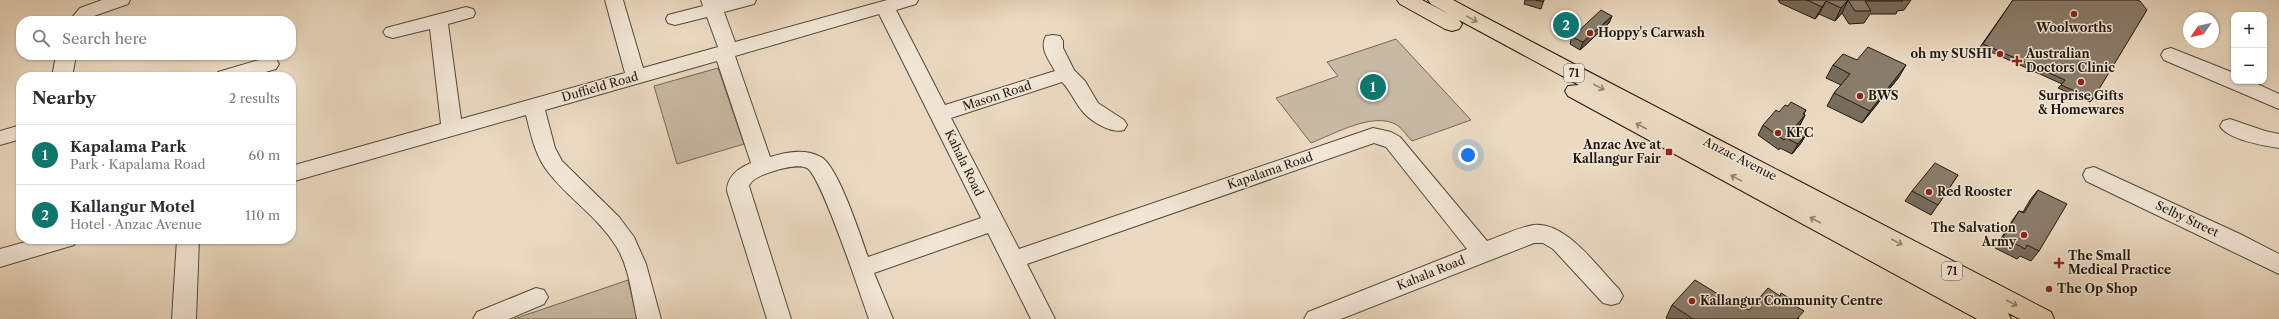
<!DOCTYPE html>
<meta charset="utf-8">
<style>
body{margin:0;font-family:"Libre Caslon Text",serif;background:#f2f2f3;color:#2b2b33}
.controls{position:absolute;right:12px;top:12px;display:grid;overflow:hidden;border-radius:8px;box-shadow:0 1px 3px #0004}
.controls button{width:36px;height:36px;display:grid;place-items:center;padding:0;border:0;border-bottom:1px solid #e1e1e2;background:#fff;color:#2b2b33;font:20px sans-serif}
.compass{position:absolute;left:2183px;top:12px;width:36px;height:36px;border-radius:50%;background:#fff;box-shadow:0 1px 3px #0004;rotate:236deg}
.you{position:absolute;left:1468px;top:155px;width:14px;height:14px;margin:-10px;border:3px solid #fff;border-radius:50%;background:#1a73e8;box-shadow:0 0 0 6px #1a73e833}
.badge{display:grid;place-items:center;width:26px;height:26px;border-radius:50%;background:#0f766e;color:#fff;font-size:13px;font-weight:700}
.pin{position:absolute;translate:-50% -50%;border:2px solid #fff;box-shadow:0 1px 4px #0006}
.list{margin:0;padding:0;list-style:none}
h2{display:flex;justify-content:space-between;align-items:center;height:52px;margin:0;padding:0 16px;font-size:17px}
h2 small{font-size:13px;font-weight:400;color:#7c7c81}
.list li{display:grid;grid-template-columns:26px 1fr auto;gap:12px;align-items:center;box-sizing:border-box;height:60px;padding:0 16px;border-top:1px solid #e1e1e2}
.list b{display:block;font-size:15px;white-space:nowrap}
.list p{margin:0;font-size:13px;white-space:nowrap;color:#7c7c81}
.list em{font-size:13px;font-style:normal;color:#7c7c81}
.icon{flex:none;width:22px;height:22px;fill:none;stroke:currentColor;stroke-width:2;stroke-linecap:round;stroke-linejoin:round}
.map{position:relative;flex:none;width:2279px;height:319px;overflow:hidden}
.search{position:absolute;background:#fff;box-shadow:0 1px 3px #0004;left:16px;top:16px;width:280px;height:44px;display:flex;align-items:center;gap:10px;box-sizing:border-box;padding:0 14px;border-radius:16px;color:#7c7c81;font-size:15px}
.panel{position:absolute;background:#fff;box-shadow:0 1px 3px #0004;left:16px;top:72px;width:280px;height:172px;border-radius:16px}
.map>svg:first-child{display:block}
.green{fill:#c8b9a3;stroke:#746858}
.lines{fill:none;stroke-linecap:round;stroke-linejoin:round}
.minor-casing{stroke:#53483b;stroke-width:2}
.highway-casing{stroke:#20180e;stroke-width:2}
.minor{fill:#f2e7d7;fill-rule:evenodd}
.highway{fill:#ebdac1;fill-rule:evenodd}
.wall{fill:#776c5c;stroke:#20180e}
.shaded-wall{fill:#61584b;stroke:#20180e}
.building{fill:#8a7d6b;stroke:#20180e}
.oneway{stroke:#908370}
.poi-dot{fill:#8f2418;stroke:#f2e7d7;stroke-width:1.5}
.labels{text-anchor:middle;stroke-width:3;stroke-linejoin:round;paint-order:stroke}
.shield{fill:#f2e7d7;stroke:#5f564a;stroke-width:1}
.shield-label{font-size:11px;font-weight:bold;fill:#20180e}
.poi-label{font-size:12px;font-weight:bold;fill:#20180e;stroke:#f2e7d7;text-anchor:start}
.street-label{font-size:12px;fill:#20180e;stroke:#f2e7d7}
</style>
<div class="map">
<svg width="2279" height="319" viewBox="0 0 2279 319">
<rect width="100%" height="100%" fill="#ebdac1"/>
<filter id="stains"><feTurbulence type="fractalNoise" baseFrequency=".005" numOctaves="4"/><feColorMatrix values="0 0 0 0 .2 0 0 0 0 .09 0 0 0 0 .02 0 0 0 .5 -.17"/></filter>
<radialGradient id="worn" r=".72"><stop offset=".6" stop-color="#630" stop-opacity="0"/><stop offset="1" stop-color="#630" stop-opacity=".3"/></radialGradient>
<g class="green">
<path d="M1396 39 1471 120 1412 141C1407 136 1403 129 1397 125 1374 111 1334 134 1311 143L1276 98 1338 76 1327 62Z"/>
<path d="M718 68 744 144 677 164 654 86Z"/>
<path d="M628 280 637 319H514Z"/>
</g>
<g class="lines">
<defs>
<g id="minor">
<path d="M102 0H130L128 4 94 16 89 21H69L80 8Z"/>
<path d="M605 0H623L643 68 718 47 707 17 675 25 668 23 666 19 668 15 703 6 701 0H756L754 4 724 12 735 42 887 0H918L916 4 896 10 945 105 1055 71C1049 60 1039 48 1046 36L1053 35 1060 36 1063 41V48L1074 70 1085 81 1098 103 1124 120 1127 125 1124 130C1112 134 1092 122 1084 113 1075 103 1071 91 1062 82L951 118 1019 249 1373 128 1391 132 1400 137 1487 241C1502 236 1519 227 1534 225 1567 222 1598 268 1619 289L1623 296 1619 303 1611 305 1603 303 1553 249 1543 243H1534L1341 319H1304L1308 312 1467 249 1386 147 1374 143 1027 264 1055 319H1031L988 233 874 273 893 319H869C861 297 821 175 807 168 799 164 785 168 777 170 768 173 752 177 749 186L791 319H767L727 191C727 176 739 168 751 163L717 61 545 110 555 148 562 161 619 217 634 237 646 264 661 319H637C632 296 629 266 616 246 598 217 568 198 548 172 535 155 531 135 526 115L291 182V166L441 124 430 29 393 38 386 36 383 32 386 28 466 7 473 9 475 13 473 17 448 24 461 119 625 73ZM879 14 981 218 868 257C861 237 838 166 821 157 805 148 787 152 770 157L735 56Z"/>
<path d="M2171 48 2234 73V81H2251L2279 94V109L2164 60 2161 55 2164 50Z"/>
<path d="M56 55H76L72 77H52Z"/>
<path d="M269 57 276 59 279 64 276 69 248 77H215L218 72Z"/>
<path d="M2230 119 2265 131 2279 134V148C2264 146 2227 139 2220 126L2223 121Z"/>
<path d="M21 125V139L0 145V131Z"/>
<path d="M2094 167 2240 234 2279 254V274L2086 181 2083 175 2086 169Z"/>
<path d="M36 239H77L74 245 0 267V249Z"/>
<path d="M177 239H199L196 319H172Z"/>
<path d="M536 288 544 290 548 297 544 304 509 319H473L477 312Z"/>
</g>
<path id="highway" d="M1397 0H1422L1449 14 1431 4 1428 0H1453C1652 106 1852 208 2051 312L2054 319H2020L2008 313 2011 319H1977L1568 96 1565 91 1568 86 1579 85 1459 20 1462 24 1459 29 1452 31 1445 29 1400 4Z"/>
</defs>
<use href="#minor" class="minor-casing"/>
<use href="#highway" class="highway-casing"/>
<use href="#minor" class="minor"/>
<use href="#highway" class="highway"/>
</g>
<g class="wall">
<path d="M1525 0H1544L1541 9 1524 4Z"/>
<path d="M1778 0H1911L1904 10 1897 11 1896 14H1870L1864 23 1849 24 1842 13 1835 21 1819 14 1815 19 1780 3Z"/>
<path d="M2013 0 2093 99 2090 102 2058 88 2062 84 1980 47Z"/>
<path d="M1612 16 1609 23 1580 50 1570 44 1572 37Z"/>
<path d="M1857 60 1899 77 1862 123 1827 106 1834 93 1841 85 1826 78 1833 65Z"/>
<path d="M1788 106 1806 110 1804 114 1805 115 1800 125 1797 128 1807 133 1801 143 1792 154 1780 148 1779 150 1758 135 1763 125 1779 112Z"/>
<path d="M1958 175 1931 215 1905 201 1912 191Z"/>
<path d="M2038 190 2039 251 2031 261 2020 256 2017 259 1995 248 2012 221 2019 211 2023 212 2030 200Z"/>
<path d="M1780 296 1794 301 1793 304 1799 319H1668L1666 318 1672 305 1726 299 1749 310Z"/>
</g>
<g class="shaded-wall">
<path d="M1848 0 1842 13 1835 21 1841 8Z"/>
<path d="M1826 1 1819 14 1815 19 1822 7Z"/>
<path d="M1612 16 1609 23 1580 50 1583 42Z"/>
<path d="M1906 65 1899 77 1862 123 1870 111Z"/>
<path d="M1805 115 1800 125 1789 137 1795 127Z"/>
<path d="M1807 133 1801 143 1792 154 1798 144Z"/>
</g>
<g class="building">
<path d="M1536 0H1544L1543 2Z"/>
<path d="M1807 0H1902L1903 1H1865L1871 11H1855L1848 0 1841 8 1826 1 1822 7Z"/>
<path d="M2013 0H2136L2140 1 2147 10 2093 99 2061 85 2065 80 1983 44Z"/>
<path d="M1601 10 1612 16 1583 42 1572 37Z"/>
<path d="M1868 47 1906 65 1870 111 1834 93 1850 74 1833 65 1843 54 1857 60Z"/>
<path d="M1791 102 1806 110 1803 114 1805 115 1795 127 1807 133 1798 144 1786 138 1784 140 1763 125 1776 110 1779 112 1785 105 1788 106Z"/>
<path d="M1935 163 1958 175 1938 205 1912 191Z"/>
<path d="M2038 190 2067 204 2039 251 2027 245 2025 249 2003 237 2019 211 2024 213Z"/>
<path d="M1695 280 1726 299 1728 297 1749 310 1768 288 1780 296 1781 293 1794 301 1792 304 1804 311 1797 319H1693L1672 305Z"/>
</g>
<defs><path id="oneway-shaft" d="M-6 0H5M1.5-3L5.5 0L1.5 3" fill="none" stroke-width="1.6" stroke-linecap="round" stroke-linejoin="round"/></defs>
<g class="oneway">
<use href="#oneway-shaft" transform="translate(1472 19) rotate(29)"/>
<use href="#oneway-shaft" transform="translate(1599 87) rotate(28)"/>
<use href="#oneway-shaft" transform="translate(1641 126) rotate(-152)"/>
<use href="#oneway-shaft" transform="translate(1736 178) rotate(-151)"/>
<use href="#oneway-shaft" transform="translate(1815 220) rotate(-152)"/>
<use href="#oneway-shaft" transform="translate(1897 242) rotate(28)"/>
<use href="#oneway-shaft" transform="translate(2012 303) rotate(28)"/>
</g>
<g class="poi-dot">
<circle cx="2074" cy="14" r="4"/>
<circle cx="1590" cy="33" r="4"/>
<circle cx="2000" cy="54" r="4"/>
<path d="M2015 55h4v4h4v4h-4v4h-4v-4h-4v-4h4z"/>
<circle cx="2081" cy="82" r="4"/>
<circle cx="1860" cy="96" r="4"/>
<circle cx="1778" cy="133" r="4"/>
<rect x="1665" y="148" width="8" height="8" rx="2"/>
<circle cx="1929" cy="192" r="4"/>
<circle cx="2024" cy="235" r="4"/>
<path d="M2057 257h4v4h4v4h-4v4h-4v-4h-4v-4h4z"/>
<circle cx="2049" cy="289" r="4"/>
<circle cx="1692" cy="301" r="4"/>
</g>
<g class="labels">
<g class="shield">
<rect x="1564" y="64" width="20" height="18" rx="3"/>
<rect x="1942" y="262" width="20" height="18" rx="3"/>
</g>
<g class="shield-label">
<text x="1574" y="77">71</text>
<text x="1952" y="275">71</text>
</g>
<g class="poi-label">
<text x="2074" y="32" text-anchor="middle">Woolworths</text>
<text x="1598" y="37">Hoppy's Carwash</text>
<text x="1992" y="58" text-anchor="end">oh my SUSHI</text>
<text x="2026" y="58">Australian<tspan x="2026" dy="14">Doctors Clinic</tspan></text>
<text x="1868" y="100">BWS</text>
<text x="2081" y="100" text-anchor="middle">Surprise Gifts<tspan x="2081" dy="14">&amp; Homewares</tspan></text>
<text x="1786" y="137">KFC</text>
<text x="1661" y="149" text-anchor="end">Anzac Ave at<tspan x="1661" dy="14">Kallangur Fair</tspan></text>
<text x="1937" y="196">Red Rooster</text>
<text x="2016" y="232" text-anchor="end">The Salvation<tspan x="2016" dy="14">Army</tspan></text>
<text x="2068" y="260">The Small<tspan x="2068" dy="14">Medical Practice</tspan></text>
<text x="2057" y="293">The Op Shop</text>
<text x="1700" y="305">Kallangur Community Centre</text>
</g>
<g class="street-label">
<text transform="translate(600 87) rotate(-16)" y="4">Duffield Road</text>
<text transform="translate(997 96) rotate(-18)" y="4">Mason Road</text>
<text transform="translate(1740 159) rotate(27)" y="4">Anzac Avenue</text>
<text transform="translate(964 163) rotate(64)" y="4">Kahala Road</text>
<text transform="translate(1270 171) rotate(-19)" y="4">Kapalama Road</text>
<text transform="translate(2187 219) rotate(25)" y="4">Selby Street</text>
<text transform="translate(1431 273) rotate(-22)" y="4">Kahala Road</text>
</g>
</g>
<rect width="100%" height="100%" filter="url(#stains)"/>
<rect width="100%" height="100%" fill="url(#worn)"/>
</svg>
<div class="controls">
<button>+</button>
<button>−</button>
</div>
<svg class="compass" viewBox="-18 -18 36 36"><path d="M0-13l5 13h-10z" fill="#e53935"/><path d="M0 13l5-13h-10z" fill="#7c7c81"/></svg>
<div class="you"></div>
<div class="pin badge" style="left:1373px;top:87px">1</div>
<div class="pin badge" style="left:1566px;top:25px">2</div>
<div class="search"><svg class="icon" aria-label="search" viewBox="0 0 24 24"><circle cx="10" cy="10" r="6"/><path d="M15 15l6 6"/></svg>Search here</div>
<section class="panel">
<h2>Nearby<small>2 results</small></h2>
<ul class="list">
<li><span class="badge">1</span><div><b>Kapalama Park</b><p>Park · Kapalama Road</p></div><em>60 m</em></li>
<li><span class="badge">2</span><div><b>Kallangur Motel</b><p>Hotel · Anzac Avenue</p></div><em>110 m</em></li>
</ul>
</section>
</div>
